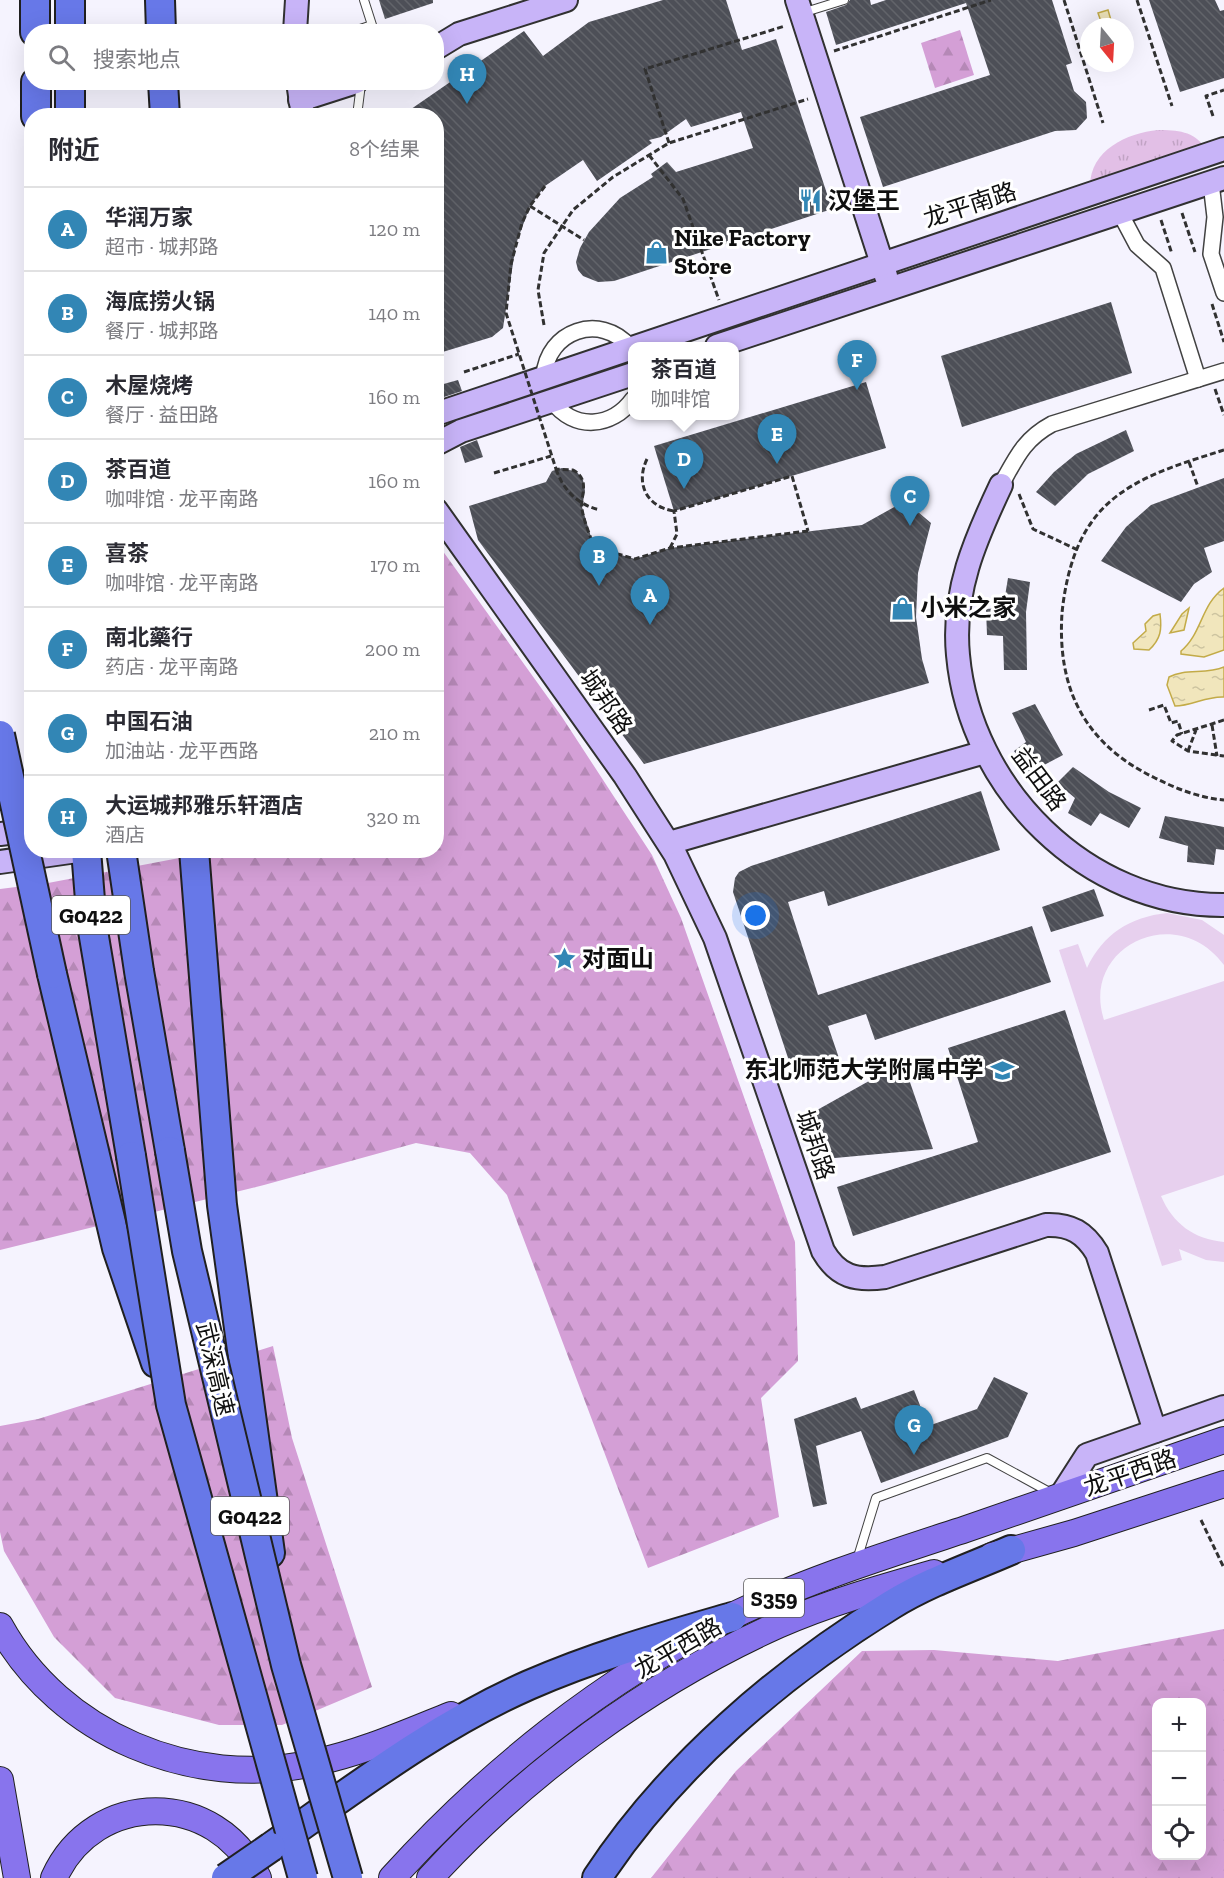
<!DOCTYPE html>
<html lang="zh">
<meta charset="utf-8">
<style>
body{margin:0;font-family:"Zilla Slab","Noto Sans SC",serif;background:#f2f2f3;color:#2b2b33}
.controls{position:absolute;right:18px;bottom:18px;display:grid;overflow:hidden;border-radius:12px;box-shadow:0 6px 24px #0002}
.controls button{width:54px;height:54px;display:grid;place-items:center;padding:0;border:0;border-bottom:2px solid #e1e1e2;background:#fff;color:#2b2b33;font:30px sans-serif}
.compass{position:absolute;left:1080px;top:18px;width:54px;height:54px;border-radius:50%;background:#fff;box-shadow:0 6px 24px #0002;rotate:162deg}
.you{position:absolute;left:756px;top:916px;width:21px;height:21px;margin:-15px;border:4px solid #fff;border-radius:50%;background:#1a73e8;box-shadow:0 0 0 9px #1a73e833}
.badge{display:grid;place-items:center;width:39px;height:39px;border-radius:50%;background:#3286b5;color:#fff;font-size:20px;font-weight:700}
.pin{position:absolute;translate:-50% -50px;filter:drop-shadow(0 2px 3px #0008)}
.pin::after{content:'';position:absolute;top:32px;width:21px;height:18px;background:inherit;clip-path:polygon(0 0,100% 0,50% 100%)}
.popup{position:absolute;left:628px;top:342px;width:111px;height:78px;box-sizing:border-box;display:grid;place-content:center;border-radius:12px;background:#fff;filter:drop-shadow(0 2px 4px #0005);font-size:20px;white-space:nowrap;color:#7c7c81}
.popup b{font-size:22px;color:#2b2b33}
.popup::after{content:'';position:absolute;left:50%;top:100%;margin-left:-12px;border:12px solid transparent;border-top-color:#fff}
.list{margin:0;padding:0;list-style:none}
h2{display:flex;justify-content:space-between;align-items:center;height:78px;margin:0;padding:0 24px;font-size:26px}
h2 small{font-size:20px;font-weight:400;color:#7c7c81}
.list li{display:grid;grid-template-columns:39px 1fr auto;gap:18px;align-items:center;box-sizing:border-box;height:84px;padding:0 24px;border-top:2px solid #e1e1e2}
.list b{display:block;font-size:22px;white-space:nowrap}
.list p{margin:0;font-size:20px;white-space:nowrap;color:#7c7c81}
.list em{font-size:20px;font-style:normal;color:#7c7c81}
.icon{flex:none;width:33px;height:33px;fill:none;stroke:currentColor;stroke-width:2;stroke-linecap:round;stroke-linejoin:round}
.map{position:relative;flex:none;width:1224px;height:1878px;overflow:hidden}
.search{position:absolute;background:#fff;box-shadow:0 6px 24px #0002;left:24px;top:24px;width:420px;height:66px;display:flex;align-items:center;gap:15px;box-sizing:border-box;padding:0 21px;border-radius:24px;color:#7c7c81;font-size:22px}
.panel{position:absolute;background:#fff;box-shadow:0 6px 24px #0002;left:24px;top:108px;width:420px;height:750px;border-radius:24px}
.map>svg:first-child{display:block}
.grass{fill:url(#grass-tufts)}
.forest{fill:url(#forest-firs);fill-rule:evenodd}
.pitch{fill:#e7d0ee}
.water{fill:url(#water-ripples);stroke:#c3ab48;stroke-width:1.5}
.building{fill:url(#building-back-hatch)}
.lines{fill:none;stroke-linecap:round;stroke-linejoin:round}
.lane-casing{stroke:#424242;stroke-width:10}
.street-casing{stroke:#424242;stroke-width:18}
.secondary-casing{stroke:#313131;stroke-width:26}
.primary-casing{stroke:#202020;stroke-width:28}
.highway-casing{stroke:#202020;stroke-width:32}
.path{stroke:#313131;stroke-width:3;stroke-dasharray:6 3;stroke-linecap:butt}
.lane{stroke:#fff;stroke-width:8}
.street{stroke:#fff;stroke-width:15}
.secondary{stroke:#c8b4f8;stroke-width:22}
.primary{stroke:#8874ed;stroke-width:26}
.highway{stroke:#6778e8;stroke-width:28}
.highway-bridge-casing{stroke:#202020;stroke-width:32;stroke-linecap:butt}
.path-bridge{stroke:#313131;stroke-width:3;stroke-dasharray:6 3;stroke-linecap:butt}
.highway-bridge{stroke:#6778e8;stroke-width:28}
.labels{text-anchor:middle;stroke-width:6;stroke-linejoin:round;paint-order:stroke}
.shield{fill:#fff;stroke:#575757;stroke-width:1.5}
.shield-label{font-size:22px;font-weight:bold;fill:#0f0f0f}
.poi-label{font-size:24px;font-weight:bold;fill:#0f0f0f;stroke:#fff;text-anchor:start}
.street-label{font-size:24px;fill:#0f0f0f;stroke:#fff}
</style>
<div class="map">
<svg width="1224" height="1878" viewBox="0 0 1224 1878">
<defs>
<pattern id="grass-tufts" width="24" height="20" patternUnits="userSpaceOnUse" patternTransform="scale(1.5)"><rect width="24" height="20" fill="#e2bfe6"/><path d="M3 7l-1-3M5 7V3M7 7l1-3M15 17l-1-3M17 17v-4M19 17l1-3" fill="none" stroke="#c1a3c4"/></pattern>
<pattern id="forest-firs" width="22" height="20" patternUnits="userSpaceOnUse" patternTransform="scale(1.5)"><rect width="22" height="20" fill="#d49fd6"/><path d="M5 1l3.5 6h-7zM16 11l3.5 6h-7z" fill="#b588b6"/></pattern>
<pattern id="water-ripples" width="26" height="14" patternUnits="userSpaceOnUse" patternTransform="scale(1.5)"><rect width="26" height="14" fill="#f1e6bc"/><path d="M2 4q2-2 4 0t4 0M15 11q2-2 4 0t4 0" fill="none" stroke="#cdc4a0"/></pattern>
<pattern id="building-back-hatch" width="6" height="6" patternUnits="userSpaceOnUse" patternTransform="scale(1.5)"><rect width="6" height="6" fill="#4d4f57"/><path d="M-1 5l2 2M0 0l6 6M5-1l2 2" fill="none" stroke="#62646a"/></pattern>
</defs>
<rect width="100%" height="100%" fill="#f5f3fe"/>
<path class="grass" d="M1158 130C1177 130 1194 131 1205 148L1090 186C1090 150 1127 133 1158 130Z"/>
<g class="forest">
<path d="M960 30 974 75 935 88 921 43Z"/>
<path d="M437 543 562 717 652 855 681 918 795 1242 798 1361 761 1398 779 1517 648 1568 507 1195 470 1153 416 1143 264 1185 0 1250V889L48 883 216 851 436 850Z"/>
<path d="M273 1346 292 1438 372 1687 282 1725H219L115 1698 54 1637 4 1551 0 1532V1426L38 1419Z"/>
<path d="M1224 1629V1878H651L736 1771 862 1651 934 1650 1058 1661ZM1156 1702H1202V1856H1156Z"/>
</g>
<path class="pitch" d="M1167 913 1202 920 1224 935V965C1176 900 1080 947 1104 1020L1224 981V1175L1161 1196C1173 1224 1194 1239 1224 1242V1262L1206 1260 1179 1249 1182 1260 1162 1266 1059 950 1078 944 1087 968C1103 934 1130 917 1167 913Z"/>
<g class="water">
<path d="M1108 10 1113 27H1103L1098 13Z"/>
<path d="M1224 588V650L1204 657 1181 654V651C1202 634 1201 604 1224 588Z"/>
<path d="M1189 608 1184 630 1170 633 1182 614Z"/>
<path d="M1160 614C1162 629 1161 639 1149 650L1134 649 1133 643 1146 631 1145 624 1153 616Z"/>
<path d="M1224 667V697C1206 696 1192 706 1175 706L1167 685 1169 677C1185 668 1206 675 1224 667Z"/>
</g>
<g class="building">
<path d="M379 0H433V3L385 19Z"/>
<path d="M663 0H726L742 50 776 39 832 209 614 281 598 282 583 276 578 270 576 262 580 248 589 232 620 198 653 177 651 174 667 162 676 172 753 148 741 112 691 127 686 119 661 137 649 140 652 143 597 181 583 160 545 186 530 206 516 244 503 328 492 337 436 354V116H401L524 31 543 56 589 22Z"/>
<path d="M850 0H870L871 5 886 0H1052L1072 63 1066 65 1074 91 1086 102 1087 118 1076 130 1055 131 883 187 860 117 990 75 966 3 836 45 826 12 846 5Z"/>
<path d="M1149 0H1215L1220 11 1224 10V78L1180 92Z"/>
<path d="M1111 302 1132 373 962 427 941 356Z"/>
<path d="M458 380 462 391 444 397 440 385Z"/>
<path d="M866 382 886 448 674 511 654 446Z"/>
<path d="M1126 430 1134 451 1088 474 1055 506 1036 492 1054 472 1076 454Z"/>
<path d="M477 440 483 457 465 463 460 447Z"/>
<path d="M562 468 577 472 583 480 585 491 582 507 594 547 635 559 670 548 862 525 905 501 931 523 918 573 916 617 922 659 929 683 644 764 478 540 469 506 546 482 552 471Z"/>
<path d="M1224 478V541L1204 548 1212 572 1194 584 1181 602 1101 561 1126 527 1151 505Z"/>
<path d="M1008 578 1030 582 1026 612 1027 670H1004L1003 636 987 635 986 609 1003 608Z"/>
<path d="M1035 704 1063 755 1029 773 1014 751 1026 742 1012 713Z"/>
<path d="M1073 767 1109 792 1141 808 1129 828 1100 813 1091 826 1068 813 1075 798 1057 783Z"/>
<path d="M981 791 1000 850 828 906 824 891 788 902 818 995 1032 926 1051 982 875 1040 866 1014 828 1026 841 1064 795 1079 733 892 735 878 739 872 751 866Z"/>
<path d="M1165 816 1224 827V850L1216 849 1214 865 1187 862 1188 846 1159 838Z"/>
<path d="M1094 889 1104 916 1051 932 1042 907Z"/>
<path d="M1065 1010 1111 1152 853 1236 837 1187 978 1142 948 1048Z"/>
<path d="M903 1062 933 1149 824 1159 810 1114Z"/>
<path d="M994 1377 1028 1393 1008 1437 881 1483 861 1431 816 1446 827 1504 813 1507 794 1419 856 1397 861 1409 914 1390 928 1426 977 1409Z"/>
</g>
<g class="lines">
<defs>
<g id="lane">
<path d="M802 13 844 0"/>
<path d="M351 32 372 25 364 0"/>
<path d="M357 116 361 84"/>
<path d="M857 1560 876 1498 987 1458 1053 1494"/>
</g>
<g id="street">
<path d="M1211 183 1215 217 1211 254 1224 293"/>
<path d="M1120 213 1137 245 1163 268 1198 379"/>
<path d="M544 376C547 331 600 312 630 347"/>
<path d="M552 401C574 431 612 428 633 399"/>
<path d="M1001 485C1016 458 1024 439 1052 424L1224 371"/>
</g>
<g id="secondary">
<path d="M797 0 886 276"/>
<path d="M295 32 297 0"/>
<path d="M436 48 459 34 566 0"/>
<path d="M298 82 303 116"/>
<path d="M300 100 356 82"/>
<path d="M717 346 1224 178"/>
<path d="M436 414 1224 149"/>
<path d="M436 444 461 431 633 374"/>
<path d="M1001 485C975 540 952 592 958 655 970 789 1087 906 1224 905"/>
<path d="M436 510 625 776 675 854 715 938 823 1251C838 1277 856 1281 885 1277L1046 1225C1071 1224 1085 1233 1097 1253L1155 1431"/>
<path d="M0 834 32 830"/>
<path d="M669 843 985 752"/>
<path d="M0 862 84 850"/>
<path d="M1060 1497 1087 1455 1224 1407"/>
</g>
<g id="primary">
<path d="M992 1556 1074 1533 1224 1484"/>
<path d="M0 1626C60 1735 193 1790 313 1763 361 1753 406 1733 451 1715"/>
<path d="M0 1780 17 1878"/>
<path d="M54 1878C94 1789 217 1789 258 1878"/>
<path d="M392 1878C488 1772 604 1679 732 1616 807 1580 887 1555 966 1529 1052 1500 1138 1470 1224 1440"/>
<path d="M430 1878C526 1773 649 1683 778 1625 828 1603 881 1588 934 1573"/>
</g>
<g id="highway">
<path d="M35 0V32"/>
<path d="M70 0V32"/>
<path d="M160 0 161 32"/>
<path d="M36 82V116"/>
<path d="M70 82V116"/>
<path d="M163 82 165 116"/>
<path d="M86 850 92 925 131 1156"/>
<path d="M121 850 139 971 170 1151"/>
<path d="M194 850 222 1205 270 1553"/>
<path d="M52 974 117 1248 156 1363"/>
<path d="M271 1847C354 1789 436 1726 529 1685 595 1656 663 1637 732 1617"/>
<path d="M597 1878C670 1767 779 1674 891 1605 928 1582 972 1567 1011 1550"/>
</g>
</defs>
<use href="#lane" class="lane-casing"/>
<use href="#street" class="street-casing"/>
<use href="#secondary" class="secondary-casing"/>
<use href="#primary" class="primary-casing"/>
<use href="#highway" class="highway-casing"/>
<g class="path">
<path d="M1064 0 1103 123"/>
<path d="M1137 0 1172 106"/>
<path d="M834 51 991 0"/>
<path d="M1213 116 1206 96 1224 90"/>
<path d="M669 143 645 69 785 26"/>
<path d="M649 155 683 199 719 300"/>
<path d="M1182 213 1195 252"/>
<path d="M1161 220 1172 254"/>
<path d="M1212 304 1224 342"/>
<path d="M544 325 538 290 544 253 573 210 613 177 669 143 808 99"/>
<path d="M464 372 519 354"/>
<path d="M1215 389 1224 415"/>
<path d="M1224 450C1177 465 1120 480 1091 523 1073 548 1065 583 1062 613 1057 690 1085 744 1155 778 1177 789 1200 798 1224 800"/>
<path d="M647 459C635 484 647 507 674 511"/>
<path d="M1189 462 1198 487"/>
<path d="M556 469C563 490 578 505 600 510"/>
<path d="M494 473 551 456"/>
<path d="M1019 494 1033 529 1078 550"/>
<path d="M670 548 677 534 674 511 792 476 808 531"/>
<path d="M1149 710 1164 705 1171 723 1178 721 1182 734"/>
<path d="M1224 720 1177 735 1172 741 1188 751 1224 756"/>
<path d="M1212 725 1217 756"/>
<path d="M1188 751 1196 730"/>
<path d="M1201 1520 1224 1568"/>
</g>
<use href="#lane" class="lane"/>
<use href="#street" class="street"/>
<use href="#secondary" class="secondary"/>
<use href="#primary" class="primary"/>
<use href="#highway" class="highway"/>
<defs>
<g id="highway-bridge">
<path d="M0 735 52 974"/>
<path d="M170 1151 187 1251 286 1665 348 1878"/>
<path d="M131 1156 171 1405 303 1878"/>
<path d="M226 1878 271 1847"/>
</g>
</defs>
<use href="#highway-bridge" class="highway-bridge-casing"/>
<g class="path-bridge">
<path d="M545 186 530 206 522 223 511 264 506 313 556 469 573 470C591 480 580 495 582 509 584 522 590 535 594 547L635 559 670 548 808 531"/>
<path d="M530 206 584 240"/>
</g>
<use href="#highway-bridge" class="highway-bridge"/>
</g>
<defs>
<symbol id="restaurant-bare" viewBox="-9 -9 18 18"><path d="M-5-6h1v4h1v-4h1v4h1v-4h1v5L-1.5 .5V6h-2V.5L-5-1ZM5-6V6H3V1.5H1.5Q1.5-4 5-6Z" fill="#3286b5" stroke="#fff" stroke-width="2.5" paint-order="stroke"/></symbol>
<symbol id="shop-bare" viewBox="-9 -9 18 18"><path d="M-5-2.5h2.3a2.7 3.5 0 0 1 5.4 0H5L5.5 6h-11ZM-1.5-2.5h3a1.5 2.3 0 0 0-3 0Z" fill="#3286b5" stroke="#fff" stroke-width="2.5" paint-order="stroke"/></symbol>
<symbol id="sight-bare" viewBox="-9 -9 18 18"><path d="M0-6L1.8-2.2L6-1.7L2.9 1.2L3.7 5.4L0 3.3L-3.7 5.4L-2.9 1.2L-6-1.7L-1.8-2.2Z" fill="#3286b5" stroke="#fff" stroke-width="2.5" paint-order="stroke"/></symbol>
<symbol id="school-bare" viewBox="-9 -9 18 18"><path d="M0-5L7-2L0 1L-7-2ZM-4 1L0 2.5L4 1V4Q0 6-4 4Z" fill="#3286b5" stroke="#fff" stroke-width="2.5" paint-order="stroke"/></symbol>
</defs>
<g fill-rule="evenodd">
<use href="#restaurant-bare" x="794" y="184" width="33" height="33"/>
<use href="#shop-bare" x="640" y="236" width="33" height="33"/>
<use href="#shop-bare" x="886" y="592" width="33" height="33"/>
<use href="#sight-bare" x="548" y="942" width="33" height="33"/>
<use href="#school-bare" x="986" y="1054" width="33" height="33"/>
</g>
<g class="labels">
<g class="shield">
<rect x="52" y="896" width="78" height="38" rx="4.5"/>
<rect x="211" y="1497" width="78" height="38" rx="4.5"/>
<rect x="744" y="1579" width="60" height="38" rx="4.5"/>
</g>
<g class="shield-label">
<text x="91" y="923">G0422</text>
<text x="250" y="1524">G0422</text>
<text x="774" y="1606">S359</text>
</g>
<g class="poi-label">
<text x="828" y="209">汉堡王</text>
<text x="674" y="246">Nike Factory<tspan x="674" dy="28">Store</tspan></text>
<text x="920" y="616">小米之家</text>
<text x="582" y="967">对面山</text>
<text x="984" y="1078" text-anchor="end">东北师范大学附属中学</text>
</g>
<g class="street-label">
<text transform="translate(970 205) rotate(-18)" y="8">龙平南路</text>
<text transform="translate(606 702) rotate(55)" y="8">城邦路</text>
<text transform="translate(1039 779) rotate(53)" y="8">益田路</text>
<text transform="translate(815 1145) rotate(71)" y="8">城邦路</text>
<text transform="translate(215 1369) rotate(77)" y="8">武深高速</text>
<text transform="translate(1130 1473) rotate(-19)" y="8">龙平西路</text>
<text transform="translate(678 1648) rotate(-30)" y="8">龙平西路</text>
</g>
</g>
</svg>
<div class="controls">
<button>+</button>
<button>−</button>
<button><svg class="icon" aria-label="locate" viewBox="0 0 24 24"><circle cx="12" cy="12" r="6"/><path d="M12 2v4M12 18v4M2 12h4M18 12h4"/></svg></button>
</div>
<svg class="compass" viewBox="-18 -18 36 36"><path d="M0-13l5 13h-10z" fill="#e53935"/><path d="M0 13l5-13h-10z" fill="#7c7c81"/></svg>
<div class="you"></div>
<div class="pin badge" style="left:650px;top:625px">A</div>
<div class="pin badge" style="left:599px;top:586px">B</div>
<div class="pin badge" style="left:910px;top:526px">C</div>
<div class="pin badge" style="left:684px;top:489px">D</div>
<div class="popup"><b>茶百道</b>咖啡馆</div>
<div class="pin badge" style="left:777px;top:464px">E</div>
<div class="pin badge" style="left:857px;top:390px">F</div>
<div class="pin badge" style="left:914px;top:1455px">G</div>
<div class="pin badge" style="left:467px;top:104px">H</div>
<div class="search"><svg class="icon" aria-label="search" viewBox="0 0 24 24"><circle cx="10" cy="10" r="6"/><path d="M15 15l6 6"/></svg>搜索地点</div>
<section class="panel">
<h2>附近<small>8个结果</small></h2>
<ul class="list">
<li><span class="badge">A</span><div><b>华润万家</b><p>超市 · 城邦路</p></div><em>120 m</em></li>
<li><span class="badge">B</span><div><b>海底捞火锅</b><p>餐厅 · 城邦路</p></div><em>140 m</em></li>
<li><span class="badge">C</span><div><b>木屋烧烤</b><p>餐厅 · 益田路</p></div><em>160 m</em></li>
<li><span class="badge">D</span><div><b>茶百道</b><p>咖啡馆 · 龙平南路</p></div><em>160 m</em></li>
<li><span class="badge">E</span><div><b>喜茶</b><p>咖啡馆 · 龙平南路</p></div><em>170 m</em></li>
<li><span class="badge">F</span><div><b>南北藥行</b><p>药店 · 龙平南路</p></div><em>200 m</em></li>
<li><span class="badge">G</span><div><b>中国石油</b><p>加油站 · 龙平西路</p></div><em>210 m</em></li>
<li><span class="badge">H</span><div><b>大运城邦雅乐轩酒店</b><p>酒店</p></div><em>320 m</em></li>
</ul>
</section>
</div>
